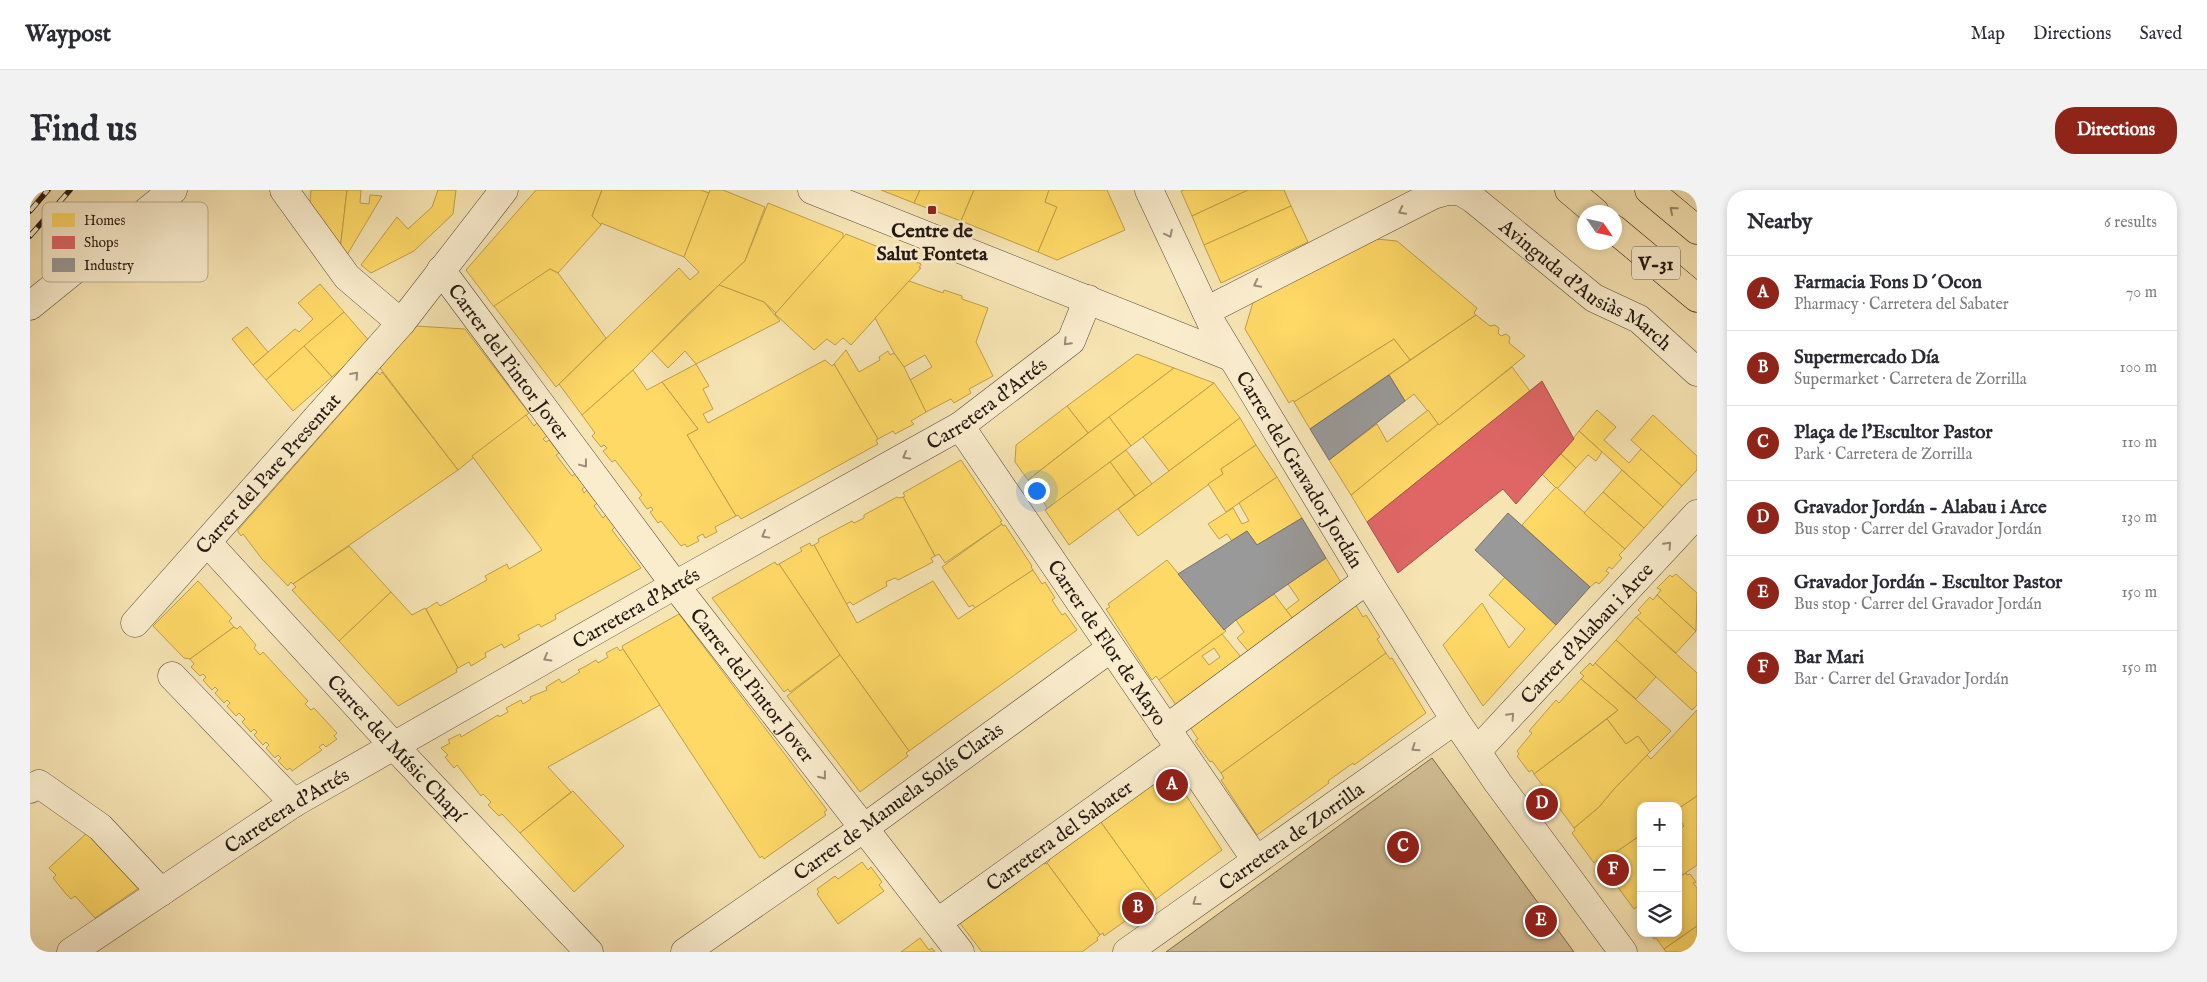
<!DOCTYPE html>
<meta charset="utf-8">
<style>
body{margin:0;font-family:"IM FELL English",serif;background:#f2f2f3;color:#2b2b33}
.controls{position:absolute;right:15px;bottom:15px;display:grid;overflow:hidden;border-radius:10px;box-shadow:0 2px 8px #0003}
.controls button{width:45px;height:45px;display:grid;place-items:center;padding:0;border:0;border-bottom:1px solid #e1e1e2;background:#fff;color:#2b2b33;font:25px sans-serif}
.compass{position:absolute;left:1547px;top:15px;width:45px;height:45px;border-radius:50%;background:#fff;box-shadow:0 2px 8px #0003;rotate:124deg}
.you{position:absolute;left:1006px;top:300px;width:18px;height:18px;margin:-12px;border:4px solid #fff;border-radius:50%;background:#1a73e8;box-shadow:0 0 0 8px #1a73e833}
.badge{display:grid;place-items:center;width:32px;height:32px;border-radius:50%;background:#8f2418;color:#fff;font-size:16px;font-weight:700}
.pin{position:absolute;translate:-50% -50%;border:2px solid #fff;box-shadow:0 1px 5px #0006}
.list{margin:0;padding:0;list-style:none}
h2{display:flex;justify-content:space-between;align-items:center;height:65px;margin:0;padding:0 20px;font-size:21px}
h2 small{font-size:16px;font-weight:400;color:#7c7c81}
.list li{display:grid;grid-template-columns:32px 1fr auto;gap:15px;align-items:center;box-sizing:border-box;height:75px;padding:0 20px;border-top:1px solid #e1e1e2}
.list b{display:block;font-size:19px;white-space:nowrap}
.list p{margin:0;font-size:16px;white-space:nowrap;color:#7c7c81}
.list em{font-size:16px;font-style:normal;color:#7c7c81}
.icon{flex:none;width:28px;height:28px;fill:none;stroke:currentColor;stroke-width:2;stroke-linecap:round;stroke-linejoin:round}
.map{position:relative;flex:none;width:1667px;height:762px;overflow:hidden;border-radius:20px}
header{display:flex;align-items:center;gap:30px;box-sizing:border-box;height:70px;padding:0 25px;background:#fff;border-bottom:1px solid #e1e1e2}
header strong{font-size:24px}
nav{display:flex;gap:28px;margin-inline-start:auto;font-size:18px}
.intro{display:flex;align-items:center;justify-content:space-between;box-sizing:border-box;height:120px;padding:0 30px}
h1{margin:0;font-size:35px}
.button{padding:12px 22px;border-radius:20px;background:#8f2418;color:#fff;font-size:18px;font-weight:700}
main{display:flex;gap:30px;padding:0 30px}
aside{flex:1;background:#fff;border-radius:20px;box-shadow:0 2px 8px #0003}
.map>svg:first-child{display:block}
.green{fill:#d3c198;stroke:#7b6c55}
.homes{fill:#ffd966;stroke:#bd9f4d;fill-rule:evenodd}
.shops{fill:#e06666;stroke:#a74f4d}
.industry{fill:#999;stroke:#767270}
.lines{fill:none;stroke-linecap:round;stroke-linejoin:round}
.pedestrian-casing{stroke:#584b3a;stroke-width:29}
.minor-casing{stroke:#584b3a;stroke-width:29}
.trunk-casing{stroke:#231812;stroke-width:29}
.pedestrian{stroke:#faedce;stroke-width:28}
.minor{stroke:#faedce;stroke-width:28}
.trunk{stroke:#f7e4b3;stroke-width:28}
.rail-casing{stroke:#231812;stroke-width:5.5}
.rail{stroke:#faedce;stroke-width:4;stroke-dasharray:11;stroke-linecap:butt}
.oneway{stroke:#98886b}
.oneway2{stroke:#998d79}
.poi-dot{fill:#8f2418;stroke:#faedce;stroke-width:2}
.labels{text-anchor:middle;stroke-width:5;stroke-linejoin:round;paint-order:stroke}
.shield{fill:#faedce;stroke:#64584a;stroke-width:1}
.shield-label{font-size:19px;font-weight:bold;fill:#231812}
.poi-label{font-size:20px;font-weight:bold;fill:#231812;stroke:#faedce}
.street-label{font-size:20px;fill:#231812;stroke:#faedce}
.key{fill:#faedce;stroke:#baad96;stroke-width:1}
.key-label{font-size:14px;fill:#231812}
</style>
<header>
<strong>Waypost</strong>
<nav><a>Map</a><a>Directions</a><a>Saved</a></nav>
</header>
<div class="intro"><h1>Find us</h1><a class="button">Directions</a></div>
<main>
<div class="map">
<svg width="1667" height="762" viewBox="0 0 1667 762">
<rect width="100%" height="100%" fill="#f7e4b3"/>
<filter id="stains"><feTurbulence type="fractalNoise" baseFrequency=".004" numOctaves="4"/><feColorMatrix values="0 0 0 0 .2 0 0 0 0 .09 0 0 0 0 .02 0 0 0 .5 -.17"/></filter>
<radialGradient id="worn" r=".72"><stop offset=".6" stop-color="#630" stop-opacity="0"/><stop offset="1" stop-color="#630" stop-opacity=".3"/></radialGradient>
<path class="green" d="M1402 568 1544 762H1136Z"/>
<g class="homes">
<path d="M281 0H317L310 60 279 23Z"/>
<path d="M317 0H331L330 13 339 14 340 5 352 6 317 65 310 60Z"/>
<path d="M408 0H426L423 24 384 61 341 83 331 75 367 27 378 39 402 17Z"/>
<path d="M506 0H572L562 26 571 35 528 83 520 79 464 117 436 80Z"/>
<path d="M572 0H671L679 3 654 67 571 33V35L562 26Z"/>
<path d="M680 0H693L735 17 715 71 661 121 603 180 552 225 529 194 649 78 660 90 669 82 654 67Z"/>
<path d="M851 0H890L884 13Z"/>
<path d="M890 0H944L931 31 884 13Z"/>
<path d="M944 0H1019L1015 12 1027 17 1008 62 931 31Z"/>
<path d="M1019 0H1077L1095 40 1027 70 1008 62 1027 17 1015 12Z"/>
<path d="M1154 0H1219L1162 26 1151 1Z"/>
<path d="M1218 0H1254L1261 16 1174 55 1162 26Z"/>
<path d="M738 13 813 43V48L746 123 734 112 689 95 715 71Z"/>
<path d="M1261 16 1278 52 1191 93 1174 55Z"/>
<path d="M816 44 891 74 889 78H891L821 155 813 148 805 155 797 149 784 160 745 124Z"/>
<path d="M1337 48 1367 51 1447 118 1444 123 1446 125 1380 170 1364 149 1264 212 1263 210 1259 213 1215 139 1224 109Z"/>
<path d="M520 79 528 83 576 148 526 197 464 116Z"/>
<path d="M879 91 913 103 914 100 932 106V109L958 118 946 152 963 186 939 199 941 203 924 213 921 209 896 222 880 190 902 177 895 165 874 177 864 163 845 128Z"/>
<path d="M290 94 314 122 236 190 223 175 265 139 269 142 283 129 268 113Z"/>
<path d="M689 95 734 112 750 131 666 174 655 161 638 178 622 161Z"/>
<path d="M314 122 341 153 302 187 274 156Z"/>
<path d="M1446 125 1460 136 1465 135 1469 138 1468 143 1471 146 1476 144 1480 147 1479 153 1495 166 1409 235 1384 204 1375 211 1359 185Z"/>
<path d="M386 136 435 139 499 223 428 280 350 178Z"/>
<path d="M217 137 238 162 223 175 202 149Z"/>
<path d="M1364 149 1380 170 1280 239 1264 212Z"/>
<path d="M274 156 302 187 263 221 236 190Z"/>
<path d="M816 160 829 182 850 170 849 167 858 161 860 165 864 163 874 177 896 222 881 231 884 234 865 244 863 241 848 249 804 174Z"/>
<path d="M1107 164 1144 178 1058 243 1037 216Z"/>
<path d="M795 170 802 176 804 174 848 249 846 250 848 254 711 329 708 325 706 326 657 245 668 239 632 192 666 174 679 196 673 199 683 219 673 224 678 233Z"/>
<path d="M1482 177 1500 201 1337 332 1321 305 1408 234 1409 235Z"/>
<path d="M1144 178 1184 193 1101 256 1079 227Z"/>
<path d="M603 180 617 200 632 192 668 239 657 245 706 326 685 337 687 342 675 348 673 344 667 347 669 351 657 357 655 354 651 356 631 331 628 333 620 322 623 320 621 317 617 319 609 308 612 305 585 270 582 272 573 261 577 258 574 255 571 257 562 246 565 243 552 225Z"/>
<path d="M347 182 350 185 352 182 428 280 263 394 261 392 258 396 232 369 213 344 211 346 208 342V340Z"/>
<path d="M1184 193 1210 228 1139 281 1113 247Z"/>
<path d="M1037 216 1058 243 998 290 985 272 986 255Z"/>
<path d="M1398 220 1408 234 1321 305 1299 270 1347 234 1357 252Z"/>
<path d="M1567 220 1586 237 1574 250 1599 273 1611 259 1652 296 1633 317 1549 241Z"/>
<path d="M496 225 504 236 507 233 517 246 513 249 516 252 519 250 529 263 526 265 542 286 545 284 555 297 552 299 554 303 557 300 567 313 564 316 573 328 576 325 585 337 582 340 611 378 525 425 526 429 511 437 509 434 488 445 490 449 474 458 472 454 455 463 456 467 441 476 439 472 428 478 396 419 407 412 410 416 457 390 455 386 477 374 479 379 512 360 442 266Z"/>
<path d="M1623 225 1667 266V280L1652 296 1601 250Z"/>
<path d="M1079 227 1101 256 1018 319 998 290Z"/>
<path d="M1210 228 1226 255 1191 279 1193 284 1108 346 1088 319Z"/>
<path d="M1549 241 1572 262 1566 271 1558 265 1546 278 1531 264Z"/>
<path d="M1226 255 1247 287 1196 322 1178 294 1193 284 1191 279Z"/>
<path d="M1096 260 1122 294 1105 306 1080 272Z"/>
<path d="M1531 264 1546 278 1527 299 1512 284Z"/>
<path d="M931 270 972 331 970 332 972 334 915 373 909 364 905 366 873 307 875 306 873 303Z"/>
<path d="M1080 272 1105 306 1039 355 1015 320Z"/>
<path d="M1592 280 1633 317 1614 338 1573 302Z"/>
<path d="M1247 287 1272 328 1227 355 1217 341 1202 351 1197 344 1189 349 1178 334 1203 318 1212 334 1219 331 1209 313Z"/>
<path d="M1526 297 1595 359 1589 365 1592 368 1582 379 1579 377 1576 381 1579 383 1569 394 1566 392 1560 397 1492 335Z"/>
<path d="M1573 302 1614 338 1595 359 1554 323Z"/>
<path d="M867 307 869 308 873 307 905 366 901 368 903 372 868 390 865 388 856 392 857 396 823 415 820 412 816 414 784 355 789 352 788 349 822 331 824 333 834 328V325Z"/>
<path d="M972 334 973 336 975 335 1002 376 1001 377 1003 380 945 418 943 415 939 417 912 377Z"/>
<path d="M780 353 781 356 784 355 827 433 903 391 928 429 1003 380 1012 394 1015 392 1025 408 1022 410 1032 425 1035 423 1047 440 879 561 810 465 749 374 772 361 770 358Z"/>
<path d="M319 356 361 402 309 451 262 400 266 397 263 394Z"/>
<path d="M1296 368 1312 394 1263 429 1256 420 1269 410 1258 394Z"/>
<path d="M1137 370 1196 441 1129 490 1126 486 1122 490 1076 419 1080 417 1078 414Z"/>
<path d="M745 372 747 375 749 374 810 465 760 502 758 499 754 502 682 408Z"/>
<path d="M1646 384 1667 403 1666 441 1627 405 1631 400 1627 398 1640 385 1642 387Z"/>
<path d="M1475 387 1526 435 1453 516 1413 455 1452 413 1479 458 1495 439 1459 405Z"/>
<path d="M168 391 202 428 199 431 204 437 160 469 154 468 123 436Z"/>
<path d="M361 402 382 425 395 418 428 478 426 479 427 482 368 516 309 451Z"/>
<path d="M1244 404 1263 429 1218 461 1207 448 1214 442 1206 430Z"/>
<path d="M1627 405 1666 441 1646 463 1606 427 1611 423 1608 420 1620 407 1623 410Z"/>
<path d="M1324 412 1333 427 1336 425 1350 447 1347 449 1356 463 1191 583 1182 571 1180 572 1165 551 1168 549 1158 534Z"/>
<path d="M649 424 797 620 794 622 796 625 734 669 732 666 730 668 593 459 592 456Z"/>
<path d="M1606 427 1667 483V515L1662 520 1586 450Z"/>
<path d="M210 436 226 455 224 458 230 465 233 462 278 511 275 514 281 520 284 518 307 543 304 546 307 549 296 557 293 554 289 557 292 560 262 581 260 578 257 580 248 571 251 568 248 565 245 568 236 558 239 555 236 552 233 555 224 545 227 542 224 539 221 542 212 532 215 529 209 523 206 526 197 516 200 513 197 510 194 513 185 503 188 500 185 497 182 500 173 490 176 487 173 484 170 486 161 477 164 474 160 469 204 437 207 439Z"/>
<path d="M1192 444 1211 467 1146 515 1129 490ZM1184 458 1190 467 1179 475 1172 466Z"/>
<path d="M1586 450 1626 487 1606 509 1565 473Z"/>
<path d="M587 457 590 461 593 459 630 515 518 577 541 602 490 643 472 624 469 626 458 615 461 612 453 604 451 606 427 575 424 578 415 567 418 565 411 558 420 553 418 550 430 544 431 547 468 525 469 527 478 522 476 518 491 510 493 514 501 509 500 507 517 500 516 497 529 489 532 493 550 482 548 480 556 476 566 470 568 473 578 467 576 463Z"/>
<path d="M1356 463 1360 469 1362 468 1396 523 1324 575 1323 573 1298 591 1299 593 1227 645 1191 590 1194 588 1191 583Z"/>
<path d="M810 465 879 561 876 563 878 566 830 602 757 506Z"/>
<path d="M1560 473 1563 476 1565 473 1641 541 1620 562 1608 546 1596 554 1577 529 1588 520 1551 489 1554 486 1550 483Z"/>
<path d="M1551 489 1588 520 1504 584 1502 580 1499 582 1487 566 1489 564 1487 561 1502 543 1499 541 1526 510 1529 513Z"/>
<path d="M1667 520V606L1648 619V616H1611V645L1570 673 1568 670 1564 673 1542 643 1545 640 1544 638 1569 617 1584 599 1617 565 1621 569Z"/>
<path d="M1577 529 1596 554 1608 546 1620 562 1584 599 1569 617 1544 638 1504 584Z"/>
<path d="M1137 583 1143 592 1146 590 1192 660 1126 709 1070 631Z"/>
<path d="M543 601 594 656 544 702 490 643Z"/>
<path d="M1667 606V675L1648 688V640L1654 636 1648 628V619Z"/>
<path d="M1070 631 1126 709 1074 746 1073 743 1070 745 1017 673 1020 670 1019 668Z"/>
<path d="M59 641 109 698 65 728 45 706 41 709 36 704 23 688 26 685 19 678Z"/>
<path d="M1611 645V714L1604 719 1570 673Z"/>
<path d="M832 672 838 680 841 677 852 692 849 695 854 701 808 734 787 704 789 702 787 699 805 686 808 689Z"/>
<path d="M1012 672 1014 674 1017 673 1070 745 1067 748 1068 750 1052 762H952L929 732Z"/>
<path d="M1656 683 1657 685 1660 684 1666 692 1663 693 1667 698V736L1634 759 1626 748 1624 749 1619 743H1648V688Z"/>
<path d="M1667 736V762H1636L1634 759Z"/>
<path d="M890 748 899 760 902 758 905 762H871Z"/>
</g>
<path class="shops" d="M1512 191 1544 249 1486 314 1473 299 1368 383 1337 332Z"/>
<g class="industry">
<path d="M1359 185 1375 211 1299 270 1280 239Z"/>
<path d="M1478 323 1560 397 1526 435 1445 360Z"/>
<path d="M1272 328 1296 368 1206 430 1194 440 1148 384 1217 341 1227 355Z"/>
</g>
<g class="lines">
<defs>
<g id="pedestrian">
<path d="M1136 539 1337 390"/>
<path d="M834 638 1081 458"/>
<path id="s1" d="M908 732 1149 559"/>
</g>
<g id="minor">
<path d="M254 0 317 87 371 133"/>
<path d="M782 0 1201 167"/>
<path id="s2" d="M1119 0 1182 134 1337 390 1425 530 1468 593 1593 762"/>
<path id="s3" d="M411 80 645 395 930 762"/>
<path d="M0 116 143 0"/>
<path id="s4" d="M1176 121 1403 5 1417 1H1430L1443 9 1564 108 1609 129 1667 182"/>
<path id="s5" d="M930 236 1226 670"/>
<path id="s6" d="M177 352 364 556 559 762"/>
<path id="s7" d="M105 433 371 133 474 0"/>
<path d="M142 486 264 613"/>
<path id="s8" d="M1447 561 1667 324"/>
<path d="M0 599 9 594 70 637 131 702"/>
<path id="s9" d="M41 762 264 613 645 395 930 236 1041 151 1058 109"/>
<path d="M655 762 834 638"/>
<path id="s10" d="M1097 762 1425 530"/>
</g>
<g id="trunk">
<path d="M1539 0 1565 22"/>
<path d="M1619 0 1667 40"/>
<path d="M1584 39 1667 108"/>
</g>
</defs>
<use href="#pedestrian" class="pedestrian-casing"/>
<use href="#minor" class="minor-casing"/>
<use href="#trunk" class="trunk-casing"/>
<use href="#pedestrian" class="pedestrian"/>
<use href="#minor" class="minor"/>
<use href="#trunk" class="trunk"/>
<defs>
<g id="rail">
<path d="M0 21 18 0"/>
<path d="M0 46 40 0"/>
</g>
</defs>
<use href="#rail" class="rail-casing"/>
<use href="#rail" class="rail"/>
</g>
<defs><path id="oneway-chevron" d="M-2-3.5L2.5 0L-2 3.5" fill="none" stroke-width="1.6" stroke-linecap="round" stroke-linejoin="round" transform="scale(1.25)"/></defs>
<use class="oneway" href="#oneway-chevron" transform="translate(1643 20) rotate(-140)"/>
<g class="oneway2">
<use href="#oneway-chevron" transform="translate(1372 21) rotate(153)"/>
<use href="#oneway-chevron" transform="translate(1139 44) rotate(64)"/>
<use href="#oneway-chevron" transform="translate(1227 94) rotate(153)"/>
<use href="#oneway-chevron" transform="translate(1037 152) rotate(134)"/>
<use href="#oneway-chevron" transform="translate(325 185) rotate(-48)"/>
<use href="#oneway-chevron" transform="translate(876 266) rotate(151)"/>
<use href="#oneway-chevron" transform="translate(554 274) rotate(53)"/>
<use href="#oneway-chevron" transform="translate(735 345) rotate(151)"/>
<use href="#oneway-chevron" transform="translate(1638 355) rotate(-47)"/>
<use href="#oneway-chevron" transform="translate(517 468) rotate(150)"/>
<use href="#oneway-chevron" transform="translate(1481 526) rotate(-47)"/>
<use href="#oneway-chevron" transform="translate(1385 558) rotate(145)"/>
<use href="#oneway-chevron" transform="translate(793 586) rotate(52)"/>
<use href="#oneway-chevron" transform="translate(1166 712) rotate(144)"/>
</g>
<rect class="poi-dot" x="897" y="15" width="10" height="10" rx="2.5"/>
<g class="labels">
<rect class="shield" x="1602" y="56.5" width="48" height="33" rx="4"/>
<g class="shield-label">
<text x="1626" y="80">V-31</text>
</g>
<g class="poi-label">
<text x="902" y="47">Centre de<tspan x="902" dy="23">Salut Fonteta</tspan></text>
</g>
<g class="street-label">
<text dy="7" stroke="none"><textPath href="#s4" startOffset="440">Avinguda d'Ausiàs March</textPath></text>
<text dy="7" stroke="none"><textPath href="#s3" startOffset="114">Carrer del Pintor Jover</textPath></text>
<text dy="7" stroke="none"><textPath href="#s9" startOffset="1068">Carretera d'Artés</textPath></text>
<text dy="7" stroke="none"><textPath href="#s2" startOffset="318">Carrer del Gravador Jordán</textPath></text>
<text dy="7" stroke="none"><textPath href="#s7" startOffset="200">Carrer del Pare Presentat</textPath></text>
<text dy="7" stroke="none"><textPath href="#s9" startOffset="662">Carretera d'Artés</textPath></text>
<text dy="7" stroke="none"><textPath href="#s8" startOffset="161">Carrer d'Alabau i Arce</textPath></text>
<text dy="7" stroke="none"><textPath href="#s5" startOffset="262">Carrer de Flor de Mayo</textPath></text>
<text dy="7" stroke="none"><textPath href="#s3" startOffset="519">Carrer del Pintor Jover</textPath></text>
<text dy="7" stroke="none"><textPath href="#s6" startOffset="280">Carrer del Músic Chapí</textPath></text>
<text transform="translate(868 611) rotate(-36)" y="7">Carrer de Manuela Solís Claràs</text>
<text dy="7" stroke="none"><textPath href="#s9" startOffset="258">Carretera d'Artés</textPath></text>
<text dy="7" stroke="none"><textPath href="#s10" startOffset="201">Carretera de Zorrilla</textPath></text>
<text dy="7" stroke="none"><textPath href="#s1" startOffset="149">Carretera del Sabater</textPath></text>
</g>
</g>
<rect x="12" y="12" width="166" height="80" rx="8" class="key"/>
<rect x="22" y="23" width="23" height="14" fill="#ffd966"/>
<rect x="22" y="46" width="23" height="13" fill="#e06666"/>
<rect x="22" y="68" width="23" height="14" fill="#999"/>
<g class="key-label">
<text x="54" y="35">Homes</text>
<text x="54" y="57">Shops</text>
<text x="54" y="80">Industry</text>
</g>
<rect width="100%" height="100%" filter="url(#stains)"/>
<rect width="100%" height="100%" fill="url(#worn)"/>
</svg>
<div class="controls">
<button>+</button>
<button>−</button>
<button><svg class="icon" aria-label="layers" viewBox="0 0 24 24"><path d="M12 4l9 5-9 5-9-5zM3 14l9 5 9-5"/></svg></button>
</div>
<svg class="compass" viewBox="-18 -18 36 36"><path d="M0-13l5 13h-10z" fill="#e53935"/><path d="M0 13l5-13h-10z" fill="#7c7c81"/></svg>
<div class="you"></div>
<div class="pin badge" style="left:1142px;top:595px">A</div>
<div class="pin badge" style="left:1108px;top:718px">B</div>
<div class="pin badge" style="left:1373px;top:657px">C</div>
<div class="pin badge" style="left:1512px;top:614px">D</div>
<div class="pin badge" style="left:1511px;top:731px">E</div>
<div class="pin badge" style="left:1583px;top:680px">F</div>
</div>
<aside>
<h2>Nearby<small>6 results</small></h2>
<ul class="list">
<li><span class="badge">A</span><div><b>Farmacia Fons D´Ocon</b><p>Pharmacy · Carretera del Sabater</p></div><em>70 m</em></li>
<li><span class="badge">B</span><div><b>Supermercado Día</b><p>Supermarket · Carretera de Zorrilla</p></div><em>100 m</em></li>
<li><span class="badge">C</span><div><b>Plaça de l'Escultor Pastor</b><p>Park · Carretera de Zorrilla</p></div><em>110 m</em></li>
<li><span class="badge">D</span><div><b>Gravador Jordán - Alabau i Arce</b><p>Bus stop · Carrer del Gravador Jordán</p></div><em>130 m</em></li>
<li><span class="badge">E</span><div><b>Gravador Jordán - Escultor Pastor</b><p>Bus stop · Carrer del Gravador Jordán</p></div><em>150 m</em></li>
<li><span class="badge">F</span><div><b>Bar Mari</b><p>Bar · Carrer del Gravador Jordán</p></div><em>150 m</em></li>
</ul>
</aside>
</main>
